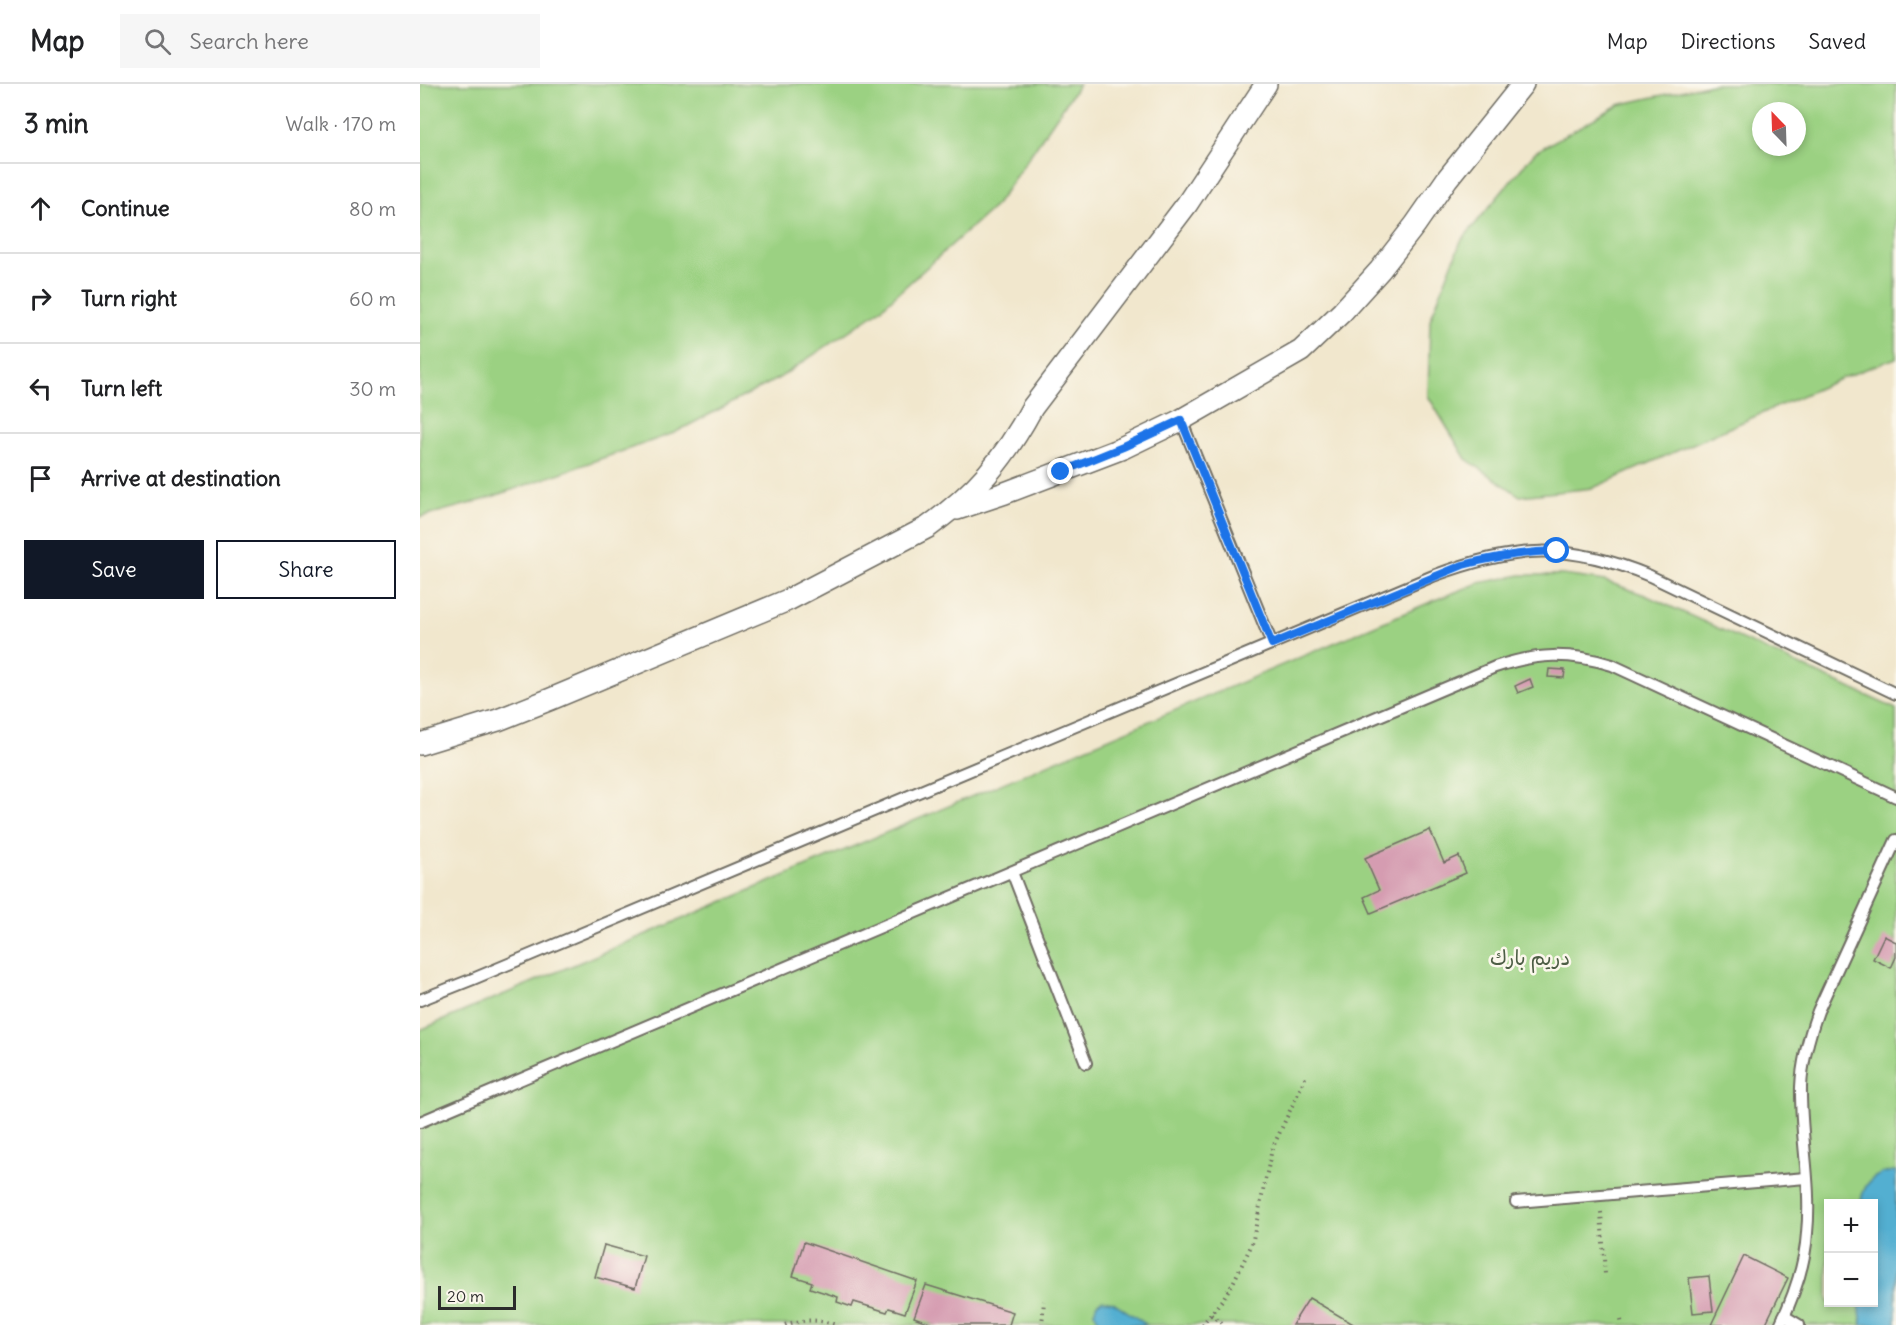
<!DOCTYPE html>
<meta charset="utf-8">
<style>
body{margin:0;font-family:Delius,"Playpen Sans Arabic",sans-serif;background:#f6f6f6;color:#202124}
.controls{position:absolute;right:18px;bottom:18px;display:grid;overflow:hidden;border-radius:0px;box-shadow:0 3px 9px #0003}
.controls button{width:54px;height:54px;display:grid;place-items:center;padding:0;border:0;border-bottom:2px solid #e0e0e0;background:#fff;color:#202124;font:30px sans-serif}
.compass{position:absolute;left:1332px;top:18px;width:54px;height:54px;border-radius:50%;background:#fff;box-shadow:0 3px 9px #0003;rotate:337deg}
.scale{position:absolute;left:18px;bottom:15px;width:78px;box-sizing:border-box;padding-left:6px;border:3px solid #2b2b2b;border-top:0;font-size:16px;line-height:21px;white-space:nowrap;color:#2b2b2b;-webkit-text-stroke:4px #fbf7ec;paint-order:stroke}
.stop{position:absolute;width:18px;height:18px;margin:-14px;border:4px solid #1a73e8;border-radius:50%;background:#fff}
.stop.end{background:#1a73e8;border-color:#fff;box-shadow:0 2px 6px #0008}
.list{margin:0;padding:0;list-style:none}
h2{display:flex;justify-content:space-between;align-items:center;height:78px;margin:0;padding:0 24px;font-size:26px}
h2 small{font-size:20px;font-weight:400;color:#757577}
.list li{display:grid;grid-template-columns:39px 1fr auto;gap:18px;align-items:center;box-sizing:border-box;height:90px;padding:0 24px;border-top:2px solid #e0e0e0}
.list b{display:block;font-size:22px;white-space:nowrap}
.list em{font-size:20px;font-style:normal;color:#757577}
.actions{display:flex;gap:12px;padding:18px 24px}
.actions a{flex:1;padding:14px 0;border:2px solid #111827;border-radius:0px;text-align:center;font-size:21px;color:#111827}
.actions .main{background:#111827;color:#fff}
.icon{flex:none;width:33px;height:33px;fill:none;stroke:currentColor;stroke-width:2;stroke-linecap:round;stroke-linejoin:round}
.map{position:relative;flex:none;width:1476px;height:1241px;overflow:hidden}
header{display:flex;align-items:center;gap:36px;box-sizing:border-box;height:84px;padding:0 30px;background:#fff;border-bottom:2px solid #e0e0e0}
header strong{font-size:28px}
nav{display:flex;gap:33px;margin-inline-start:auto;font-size:21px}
.search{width:420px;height:54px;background:#f6f6f6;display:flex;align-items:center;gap:15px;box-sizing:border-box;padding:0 21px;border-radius:0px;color:#757577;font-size:22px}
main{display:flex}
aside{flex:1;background:#fff}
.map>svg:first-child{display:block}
.green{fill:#9bd182;stroke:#637e56;stroke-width:1.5;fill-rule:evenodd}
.water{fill:#53afd1;stroke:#3f6d7e;stroke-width:1.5}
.building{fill:#d59cb1}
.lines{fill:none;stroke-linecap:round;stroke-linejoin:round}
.service-casing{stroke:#706d64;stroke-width:14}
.minor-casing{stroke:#706d64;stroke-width:24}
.path{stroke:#706d64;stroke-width:4;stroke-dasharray:1.5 4.5;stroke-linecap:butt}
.service{stroke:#fff;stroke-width:10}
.minor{stroke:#fff;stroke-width:21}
.route{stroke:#1a73e8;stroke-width:8}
.labels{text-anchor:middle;stroke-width:5;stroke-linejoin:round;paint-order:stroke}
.park-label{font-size:20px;fill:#4d5d45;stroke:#fbf7ec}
</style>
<header>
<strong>Map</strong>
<div class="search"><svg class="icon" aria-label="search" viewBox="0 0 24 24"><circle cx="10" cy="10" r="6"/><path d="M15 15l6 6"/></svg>Search here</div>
<nav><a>Map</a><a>Directions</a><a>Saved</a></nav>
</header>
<main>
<aside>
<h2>3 min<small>Walk · 170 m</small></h2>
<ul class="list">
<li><svg class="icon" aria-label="ahead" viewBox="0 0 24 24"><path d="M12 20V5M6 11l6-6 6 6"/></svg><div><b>Continue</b></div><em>80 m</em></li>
<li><svg class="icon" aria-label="right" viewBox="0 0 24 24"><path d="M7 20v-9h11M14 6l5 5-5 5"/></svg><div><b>Turn right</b></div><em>60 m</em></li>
<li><svg class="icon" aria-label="left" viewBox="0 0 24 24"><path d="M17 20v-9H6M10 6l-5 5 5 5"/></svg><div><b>Turn left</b></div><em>30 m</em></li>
<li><svg class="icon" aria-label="arrive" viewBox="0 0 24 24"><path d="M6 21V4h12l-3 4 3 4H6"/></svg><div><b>Arrive at destination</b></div></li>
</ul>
<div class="actions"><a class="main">Save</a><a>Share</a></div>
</aside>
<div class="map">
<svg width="1476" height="1241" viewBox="0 0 1476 1241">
<rect width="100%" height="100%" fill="#fbf7ec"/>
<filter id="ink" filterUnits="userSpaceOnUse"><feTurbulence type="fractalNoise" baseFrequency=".0167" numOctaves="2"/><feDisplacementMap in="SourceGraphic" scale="12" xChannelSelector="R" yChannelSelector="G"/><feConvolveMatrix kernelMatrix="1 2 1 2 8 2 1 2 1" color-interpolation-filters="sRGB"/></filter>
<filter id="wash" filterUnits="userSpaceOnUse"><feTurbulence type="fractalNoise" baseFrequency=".008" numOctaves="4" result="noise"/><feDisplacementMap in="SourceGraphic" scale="24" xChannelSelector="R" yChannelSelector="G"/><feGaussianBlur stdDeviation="1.35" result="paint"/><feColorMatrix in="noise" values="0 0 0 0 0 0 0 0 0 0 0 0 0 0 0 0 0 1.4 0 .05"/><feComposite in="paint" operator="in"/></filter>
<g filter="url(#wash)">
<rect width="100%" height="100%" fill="#f1e7cd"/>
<g class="green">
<path d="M0 0H659L576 121 457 228 359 294 254 349 63 416 0 433Z"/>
<path d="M1292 0H1476V274L1422 294 1173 404 1100 412 1046 375 1008 312 1010 236 1041 157 1115 68 1198 21ZM1341 27H1377V63H1341Z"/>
<path d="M1101 491H1143L1185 497 1225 511 1476 625V1241H0V946L1020 514 1059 499ZM1408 1120H1454V1218H1408Z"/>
</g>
<g class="water">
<path d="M1476 1087V1241H1442L1439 1219 1454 1218V1120L1441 1119C1442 1099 1456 1088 1476 1087Z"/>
<path d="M682 1216 693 1218 727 1241H681L674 1228 677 1219Z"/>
</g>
<g id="blocks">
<g class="building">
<path d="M1129 585 1145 586 1144 594 1128 593Z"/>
<path d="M1110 595 1113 603 1098 609 1095 602Z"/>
<path d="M1010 746 1024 779 1039 772 1046 789 951 829 944 813 959 806 945 774Z"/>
<path d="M1464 852 1476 858V873L1471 884 1453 875Z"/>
<path d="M384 1158 497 1197 485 1229 469 1224 467 1228 434 1218 432 1223 417 1218 418 1213 390 1204 392 1198 373 1192Z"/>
<path d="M184 1161 224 1172 215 1204 175 1193Z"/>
<path d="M1324 1172 1368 1194 1345 1241H1291Z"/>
<path d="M1289 1192 1293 1227 1273 1229 1269 1194Z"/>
<path d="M506 1201 593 1228 589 1241H515L494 1233Z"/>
<path d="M889 1214 935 1241H872Z"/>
</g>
</g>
</g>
<g filter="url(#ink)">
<use href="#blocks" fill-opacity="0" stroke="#706d64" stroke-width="1.5"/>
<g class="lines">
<defs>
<g id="service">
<path d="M761 336 852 560"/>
<path d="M592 788 666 979"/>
<path d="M0 916 53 895 1013 492C1096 461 1147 458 1230 492L1476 610"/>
<path d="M0 1038 1075 583C1117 569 1149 568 1192 581L1476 713"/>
<path d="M1096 1118 1386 1094"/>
<path d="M1364 1232 1379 1241"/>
<path d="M1360 1241C1374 1212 1385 1181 1387 1149 1392 1100 1380 1052 1381 1003 1382 977 1389 952 1398 927L1476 756"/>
</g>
<g id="minor">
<path d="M537 425 585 409 703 364 761 336 881 267 922 228 960 186 995 141 1027 95 1103 0"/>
<path d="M0 660 78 636 131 615 368 516 508 443C556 408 584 376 612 324L767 120 846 0"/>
</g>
</defs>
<use href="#service" class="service-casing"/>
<use href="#minor" class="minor-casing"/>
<g class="path">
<path d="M1181 1128 1185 1190"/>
<path d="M791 1231 805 1241"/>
<path d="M1201 1236 1202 1241"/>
<path d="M365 1241C382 1235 399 1235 417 1241"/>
<path d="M622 1241 624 1217"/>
<path d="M782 1241 803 1215 814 1197 832 1160 852 1065 886 992"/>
</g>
<use href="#service" class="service"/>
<use href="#minor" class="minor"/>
</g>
</g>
<g class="lines" filter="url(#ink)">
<path class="route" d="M641 388 703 363 761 336 852 560 1043 481C1076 472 1103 468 1137 467"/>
</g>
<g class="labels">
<g class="park-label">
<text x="1110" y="881">دريم بارك</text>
</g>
</g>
</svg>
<div class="controls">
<button>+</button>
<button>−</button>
</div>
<svg class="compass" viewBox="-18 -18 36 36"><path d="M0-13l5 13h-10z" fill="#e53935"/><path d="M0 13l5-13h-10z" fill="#757577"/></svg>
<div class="scale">20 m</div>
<div class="stop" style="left:1137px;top:467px"></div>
<div class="stop end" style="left:641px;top:388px"></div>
</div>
</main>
